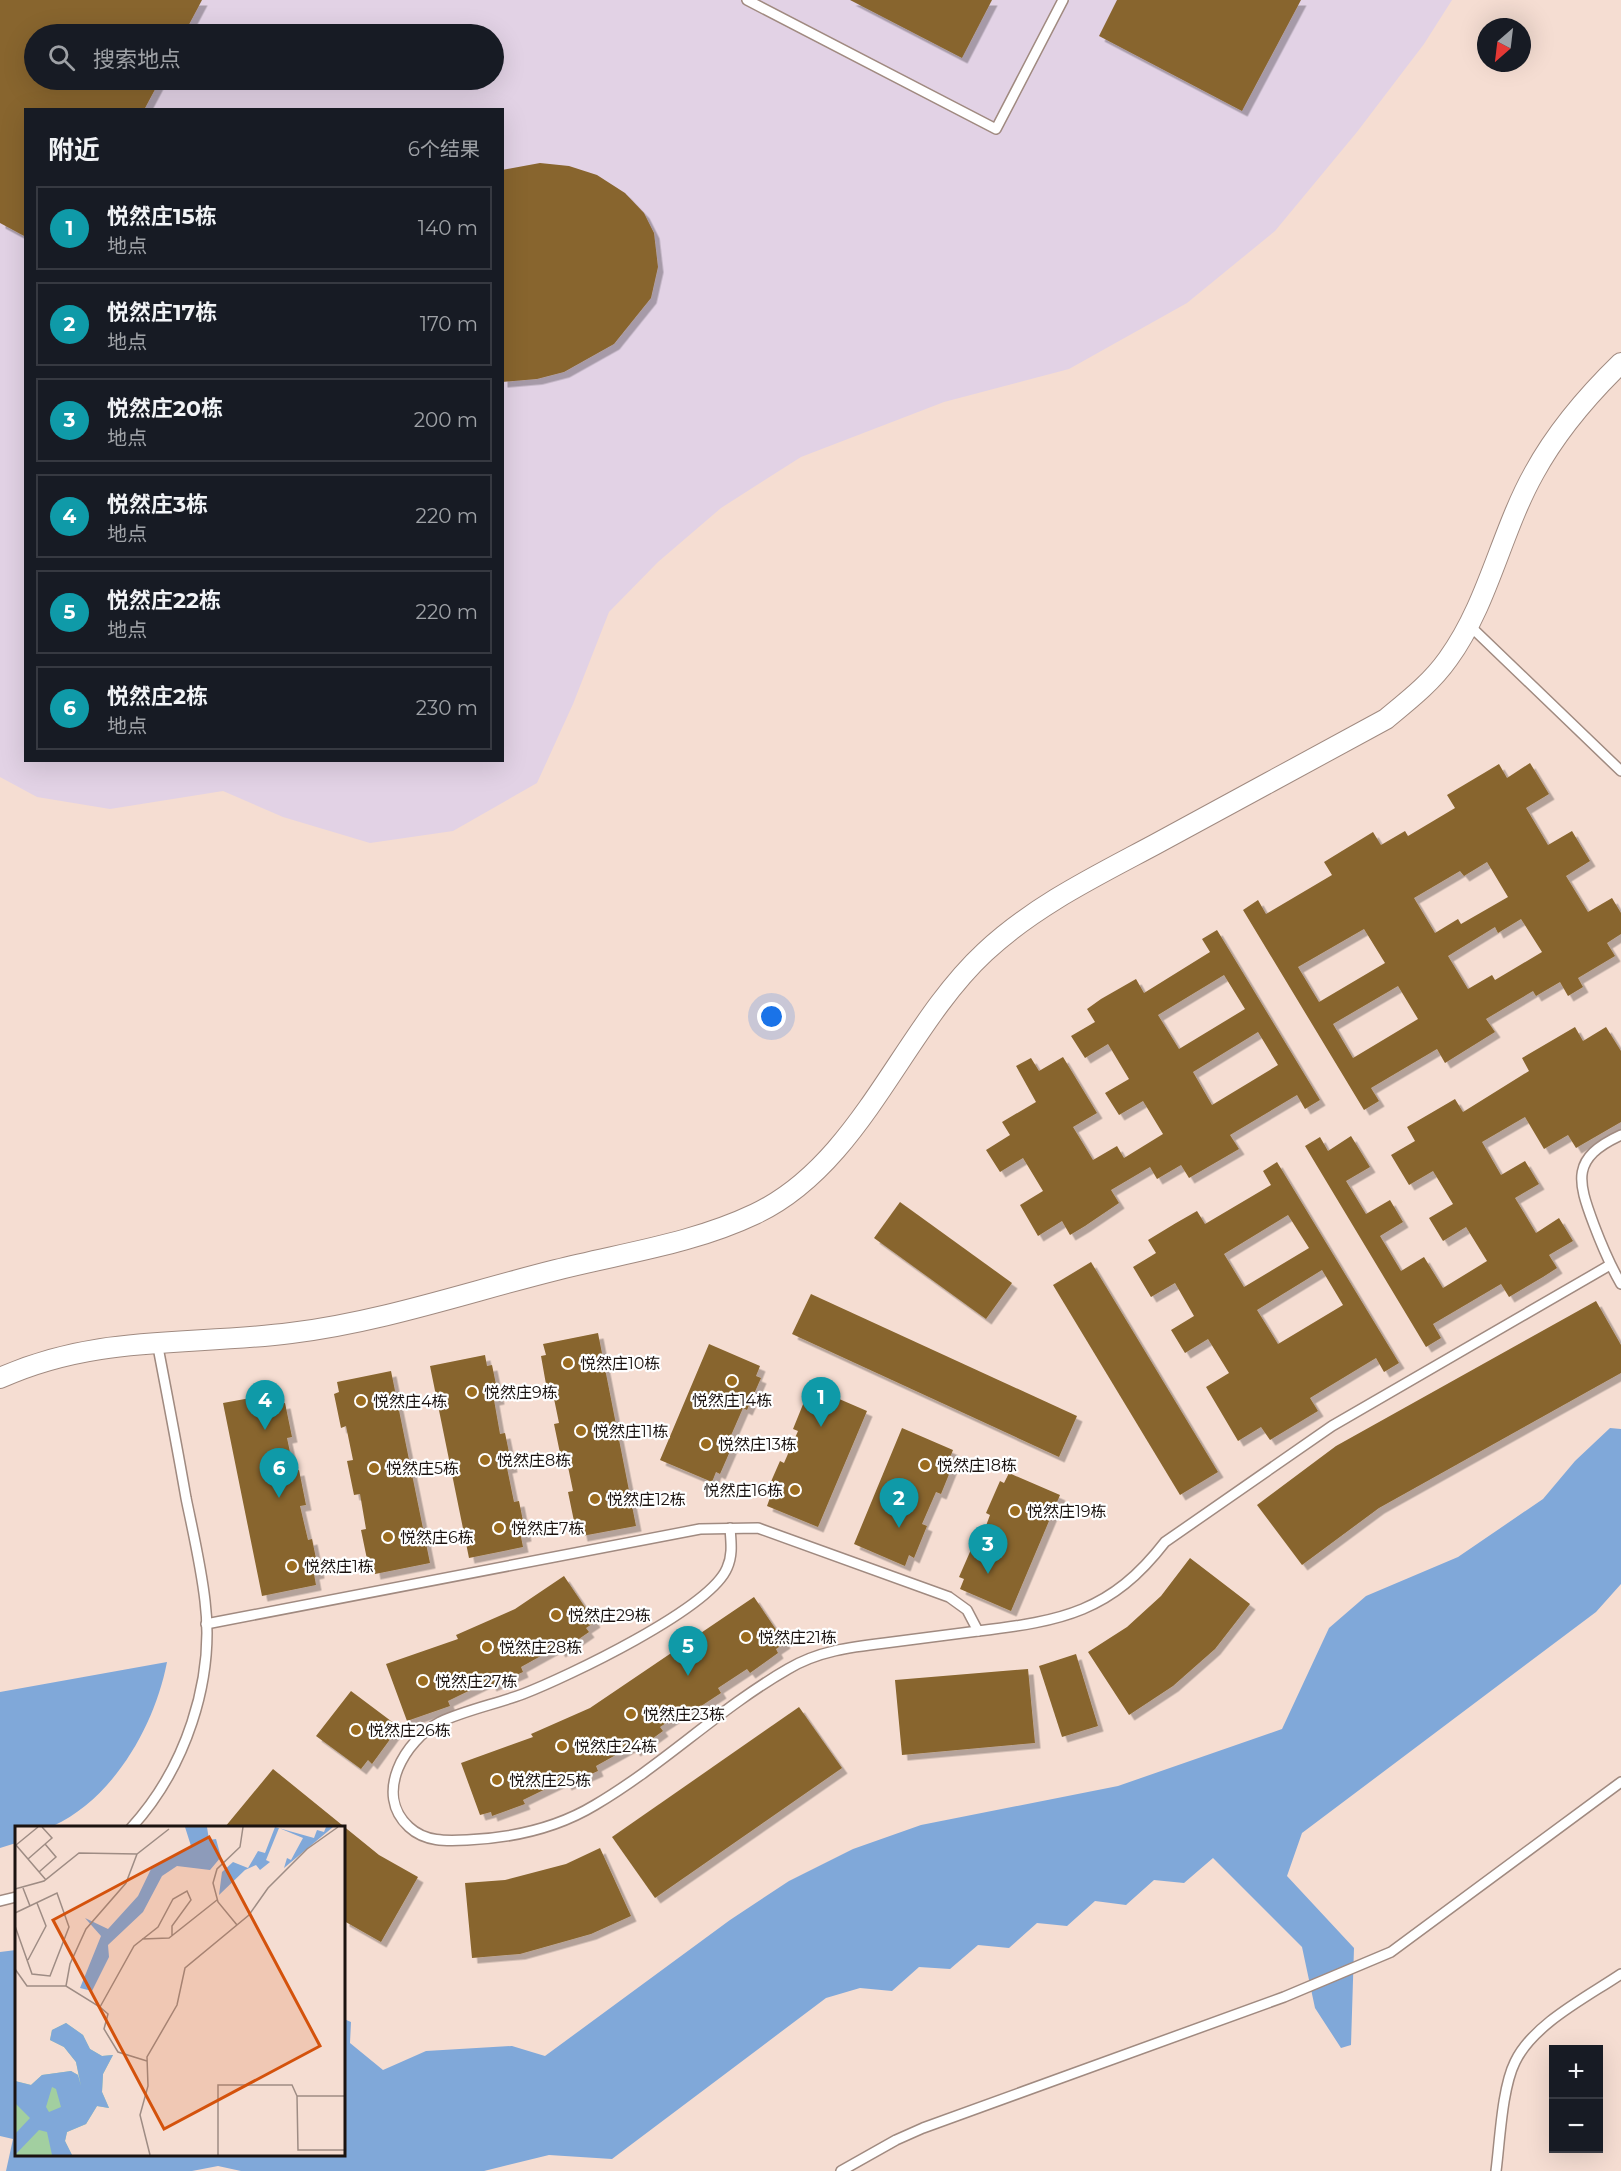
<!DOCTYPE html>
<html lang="zh">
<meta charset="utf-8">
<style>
body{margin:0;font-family:Montserrat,"Noto Sans SC",sans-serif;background:#242831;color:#f1f3f6}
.controls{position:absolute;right:18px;bottom:18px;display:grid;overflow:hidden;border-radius:0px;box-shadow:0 6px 24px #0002}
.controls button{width:54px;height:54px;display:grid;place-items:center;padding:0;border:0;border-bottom:2px solid #363941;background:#171b24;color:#f1f3f6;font:30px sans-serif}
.compass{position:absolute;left:1477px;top:18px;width:54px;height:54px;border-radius:50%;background:#171b24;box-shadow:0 6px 24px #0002;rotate:208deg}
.you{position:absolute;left:772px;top:1017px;width:21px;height:21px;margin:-15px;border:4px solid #fff;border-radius:50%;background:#1a73e8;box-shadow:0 0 0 9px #1a73e833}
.badge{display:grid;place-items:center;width:39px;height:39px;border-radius:50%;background:#9c6d1f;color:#fff;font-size:20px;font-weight:700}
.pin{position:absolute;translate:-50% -50px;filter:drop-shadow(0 2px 3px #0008)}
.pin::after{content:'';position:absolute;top:32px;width:21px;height:18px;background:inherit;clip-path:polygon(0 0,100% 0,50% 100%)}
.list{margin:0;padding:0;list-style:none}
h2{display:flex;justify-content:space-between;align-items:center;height:78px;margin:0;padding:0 24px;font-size:26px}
h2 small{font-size:20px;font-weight:400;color:#9ea1a6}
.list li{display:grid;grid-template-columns:39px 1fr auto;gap:18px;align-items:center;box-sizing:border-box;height:84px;margin:0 12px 12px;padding:0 12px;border:2px solid #363941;border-radius:0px}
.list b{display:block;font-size:22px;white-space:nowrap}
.list p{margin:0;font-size:20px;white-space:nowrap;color:#9ea1a6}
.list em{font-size:20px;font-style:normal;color:#9ea1a6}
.icon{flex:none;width:33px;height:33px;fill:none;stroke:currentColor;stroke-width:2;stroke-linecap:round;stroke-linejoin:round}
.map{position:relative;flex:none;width:1621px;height:2171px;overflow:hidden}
.search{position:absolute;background:#171b24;box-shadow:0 6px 24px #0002;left:24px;top:24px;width:480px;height:66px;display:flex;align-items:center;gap:15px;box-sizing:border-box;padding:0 21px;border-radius:33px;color:#9ea1a6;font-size:22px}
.panel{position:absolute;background:#171b24;box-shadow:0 6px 24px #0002;left:24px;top:108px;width:480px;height:654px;border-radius:0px}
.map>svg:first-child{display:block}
.industrial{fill:#e2d2e5;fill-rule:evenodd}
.water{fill:#80a8d9}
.building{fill:#88652e;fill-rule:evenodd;filter:url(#shadow)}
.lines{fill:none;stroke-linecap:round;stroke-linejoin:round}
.service-casing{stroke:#a08a80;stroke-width:12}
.minor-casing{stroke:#a08a80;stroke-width:22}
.service{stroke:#fff;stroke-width:9}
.minor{stroke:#fff;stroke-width:20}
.poi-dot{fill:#9c6d1f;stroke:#fff;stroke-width:2}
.labels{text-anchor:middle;stroke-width:4.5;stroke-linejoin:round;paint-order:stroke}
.poi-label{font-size:16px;fill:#1b1310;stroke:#fff;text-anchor:start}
.inset-road{fill:none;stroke:#9e8c84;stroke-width:1.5}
.view{fill:#d4520c;fill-opacity:0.15;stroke:#d4520c;stroke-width:3}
.inset-edge{fill:none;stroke:#1b1310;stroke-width:3}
</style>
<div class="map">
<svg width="1621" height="2171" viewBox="0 0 1621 2171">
<defs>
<filter id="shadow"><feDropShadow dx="5.5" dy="5.5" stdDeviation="0" flood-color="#0004"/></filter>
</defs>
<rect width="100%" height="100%" fill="#f5ddd2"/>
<path class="industrial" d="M0 0H1452L1424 44 1357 132 1275 231 1187 303 1069 369 944 402 801 457 721 508 658 562 609 612 573 704 537 783 453 831 370 843 283 817 223 791 110 809 37 797 0 777ZM34 34H494V80H34ZM26 110H502V760H26Z"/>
<g class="water">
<path d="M1610 1428 1621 1429V1584L1596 1612 1302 1833 1287 1876 1354 1948 1351 2045 1341 2048 1315 2008 1302 1947 1213 1858 1184 1883 1154 1880 1126 1905 1095 1901 1067 1926 1037 1923 1009 1948 978 1945 950 1969 919 1967 892 1991 860 1988 826 1998 612 2159 549 2155 484 2171H241L218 2166 192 2171H6L13 2139 0 2136V1952L16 1950V2154H344V2019L351 2022 350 2043 383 2070 426 2051 512 2046 545 2056 730 1920 789 1881 853 1849 921 1825 1118 1786 1282 1729 1329 1628 1366 1596 1458 1557 1543 1499 1575 1461Z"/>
<path d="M167 1662C155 1725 114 1798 53 1826 44 1831 27 1828 16 1828V1843L0 1848V1692Z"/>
</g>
<g class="building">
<path d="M0 0H202L184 34H34V80H160L144 110H26V237L0 223Z"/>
<path d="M850 0H992L962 58Z"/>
<path d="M1117 0H1301L1242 111 1099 36Z"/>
<path d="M540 163 569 166 597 175 625 193 644 213 654 233 658 267 651 298 614 344 564 372 537 379 502 382V170Z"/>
<path d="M1530 763 1549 794 1526 808 1548 845 1572 831 1590 861 1566 876 1588 912 1612 898 1621 913V934L1607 943 1615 956 1578 978 1583 987 1568 996 1560 982 1536 996 1533 991 1486 1019 1495 1032 1445 1063 1437 1049 1371 1088 1379 1101 1364 1110 1243 910 1258 900 1266 914 1332 875 1324 862 1373 832 1381 845 1405 831 1408 836 1455 808 1447 795 1484 773 1499 764 1507 778ZM1487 862 1508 897 1461 924 1458 919 1435 933 1414 898 1460 871 1464 876ZM1521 919 1542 952 1495 980 1492 975 1468 989 1448 956 1495 927 1498 933ZM1364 929 1385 963 1319 1002 1298 967ZM1398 986 1418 1019 1353 1058 1333 1024Z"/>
<path d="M1217 930 1320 1100 1305 1109 1297 1095 1230 1135 1239 1149 1189 1178 1181 1165 1157 1179 1150 1167 1111 1190 1119 1203 1085 1226 1070 1235 1062 1221 1038 1236 1020 1205 1043 1191 1023 1158 1000 1172 986 1150 1010 1135 1002 1122 1036 1102 1016 1066 1031 1058 1039 1071 1063 1057 1097 1113 1073 1127 1093 1160 1117 1146 1124 1158 1163 1134 1143 1101 1119 1115 1105 1093 1129 1079 1108 1044 1085 1058 1071 1036 1095 1022 1087 1009 1101 999 1136 979 1144 993 1210 952 1202 939ZM1224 975 1245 1009 1179 1049 1158 1015ZM1258 1032 1278 1065 1212 1105 1193 1072Z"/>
<path d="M1575 1027 1583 1041 1606 1027 1621 1051V1122L1576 1148 1568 1135 1544 1149 1525 1117 1482 1142 1501 1175 1525 1161 1539 1184 1515 1198 1536 1233 1559 1218 1573 1241 1549 1255 1557 1268 1543 1277 1509 1297 1501 1284 1433 1324 1441 1338 1426 1347 1305 1146 1320 1137 1328 1151 1351 1136 1370 1167 1346 1181 1366 1214 1390 1200 1403 1222 1380 1236 1401 1271 1424 1257 1443 1288 1487 1261 1466 1227 1443 1241 1429 1218 1453 1204 1433 1171 1409 1185 1391 1155 1415 1141 1407 1127 1455 1099 1463 1112 1529 1071 1522 1058Z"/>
<path d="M1277 1162 1399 1363 1384 1372 1376 1358 1310 1398 1318 1411 1270 1440 1261 1427 1238 1441 1206 1387 1229 1373 1208 1339 1185 1353 1171 1330 1194 1316 1175 1283 1151 1297 1133 1267 1156 1253 1148 1240 1176 1223 1197 1211 1205 1224 1271 1185 1263 1171ZM1288 1215 1309 1248 1244 1287 1224 1254ZM1322 1270 1343 1305 1278 1344 1257 1310Z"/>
<path d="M900 1202 1012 1283 986 1319 874 1238Z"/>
<path d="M1091 1262 1218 1472 1180 1495 1053 1285Z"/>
<path d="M811 1294 1077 1416 1059 1457 792 1334Z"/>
<path d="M1596 1301 1621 1345V1373L1379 1508 1302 1565 1257 1505 1336 1446Z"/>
<path d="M598 1333 636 1526 582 1536 580 1525 575 1526 568 1492 573 1491 566 1457 561 1458 554 1424 559 1423 552 1389 547 1390 541 1356 546 1355 543 1344Z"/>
<path d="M709 1344 760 1366 756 1376 761 1378 747 1410 743 1408 729 1440 734 1442 720 1474 716 1472 712 1482 660 1460Z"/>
<path d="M485 1355 487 1366 492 1365 499 1399 494 1400 500 1434 505 1433 512 1467 507 1468 514 1502 519 1501 526 1536 521 1537 523 1547 469 1558 430 1366Z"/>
<path d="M391 1371 430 1563 375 1574 373 1563 368 1564 361 1530 366 1529 360 1494 354 1495 347 1461 353 1460 346 1426 341 1428 334 1394 339 1392 337 1382Z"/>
<path d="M816 1389 867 1411 818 1527 767 1506 771 1495 766 1493 780 1461 784 1463 798 1431 793 1429 806 1397 811 1400Z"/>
<path d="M278 1393 280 1404 285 1403 292 1437 287 1438 294 1471 299 1470 306 1505 300 1506 308 1540 312 1539 319 1573 314 1574 316 1585 262 1596 223 1403Z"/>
<path d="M902 1428 953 1450 949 1460 954 1462 941 1494 936 1492 922 1524 927 1526 914 1558 909 1555 905 1566 854 1544Z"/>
<path d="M1009 1473 1060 1495 1011 1611 960 1589 964 1579 959 1577 973 1545 978 1547 990 1515 986 1513 1000 1481 1004 1483Z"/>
<path d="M1190 1558 1250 1604 1215 1649 1173 1686 1129 1715 1088 1652 1127 1627 1161 1596Z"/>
<path d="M564 1576 595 1622 586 1628 589 1632 560 1652 557 1647 521 1667 523 1672 491 1686 489 1681 448 1701 450 1706 407 1721 386 1664 458 1639 456 1635 515 1609Z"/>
<path d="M754 1597 785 1643 776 1649 778 1653 750 1673 747 1669 718 1688 721 1693 692 1712 689 1708 660 1727 663 1731 635 1751 632 1746 596 1766 598 1771 566 1785 564 1780 523 1800 525 1804 492 1816 491 1812 480 1815 461 1763 533 1737 531 1734 590 1708Z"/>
<path d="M1076 1654 1098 1726 1062 1737 1039 1666Z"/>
<path d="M1028 1669 1035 1743 902 1755 895 1680Z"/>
<path d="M351 1691 399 1727 372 1764 368 1760 361 1769 316 1736Z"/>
<path d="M799 1707 842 1768 655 1898 612 1837Z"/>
<path d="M273 1769 379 1855 418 1877 381 1942 344 1921V1827H225Z"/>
<path d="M600 1848 631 1916 591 1934 520 1954 472 1958 465 1883 505 1880 566 1864Z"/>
</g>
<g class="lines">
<defs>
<g id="service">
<path d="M747 0 996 129 1063 0"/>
<path d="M1468 624 1621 771"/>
<path d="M1621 1135C1571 1158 1577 1180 1594 1225 1602 1246 1610 1265 1621 1284"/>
<path d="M730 1528C731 1542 733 1555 727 1568 710 1609 567 1677 523 1694 496 1704 466 1710 440 1722 405 1740 373 1794 409 1827 425 1842 446 1841 467 1840 511 1838 557 1828 595 1805 663 1765 720 1708 788 1669 818 1651 851 1647 885 1643 916 1639 947 1635 978 1631 1062 1621 1111 1612 1165 1542L1332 1426 1610 1265"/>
<path d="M206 1624 700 1529 758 1528 949 1597 967 1610 978 1631"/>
<path d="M131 1828C185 1769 215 1681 205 1601 201 1566 193 1532 186 1498 177 1446 167 1394 157 1342"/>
<path d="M0 1901 16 1897"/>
<path d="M841 2171 896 2140 923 2128 1284 1997 1391 1952 1621 1782"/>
<path d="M1496 2171C1500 2140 1502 2088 1515 2062 1533 2024 1587 1997 1621 1974"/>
</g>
<path id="minor" d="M0 1378C97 1334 190 1346 291 1333 381 1322 468 1292 556 1270 623 1253 692 1244 755 1214 861 1164 902 1029 985 952 1034 906 1096 876 1154 845 1231 803 1309 761 1386 719 1409 700 1431 683 1448 659 1488 604 1501 532 1534 473 1557 431 1587 396 1621 363"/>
</defs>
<use href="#service" class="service-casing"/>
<use href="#minor" class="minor-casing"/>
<use href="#service" class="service"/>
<use href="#minor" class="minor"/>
</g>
<g class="poi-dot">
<circle cx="568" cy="1363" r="6"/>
<circle cx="732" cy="1381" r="6"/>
<circle cx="472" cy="1392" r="6"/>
<circle cx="361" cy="1401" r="6"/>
<circle cx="581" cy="1431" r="6"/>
<circle cx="706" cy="1444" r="6"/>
<circle cx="485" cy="1460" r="6"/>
<circle cx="925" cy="1465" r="6"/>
<circle cx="374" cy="1468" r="6"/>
<circle cx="795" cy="1490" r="6"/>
<circle cx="595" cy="1499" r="6"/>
<circle cx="1015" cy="1511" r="6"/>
<circle cx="499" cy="1528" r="6"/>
<circle cx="388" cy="1537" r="6"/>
<circle cx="292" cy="1566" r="6"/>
<circle cx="556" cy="1615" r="6"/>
<circle cx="746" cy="1637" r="6"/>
<circle cx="487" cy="1647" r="6"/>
<circle cx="423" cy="1681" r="6"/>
<circle cx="631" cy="1714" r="6"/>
<circle cx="356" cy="1730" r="6"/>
<circle cx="562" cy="1746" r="6"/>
<circle cx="497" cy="1780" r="6"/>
</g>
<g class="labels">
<g class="poi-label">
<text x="580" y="1369">悦然庄10栋</text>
<text x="484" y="1398">悦然庄9栋</text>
<text x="732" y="1406" text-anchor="middle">悦然庄14栋</text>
<text x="373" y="1407">悦然庄4栋</text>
<text x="593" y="1437">悦然庄11栋</text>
<text x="718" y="1450">悦然庄13栋</text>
<text x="497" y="1466">悦然庄8栋</text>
<text x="937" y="1471">悦然庄18栋</text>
<text x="386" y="1474">悦然庄5栋</text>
<text x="783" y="1496" text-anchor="end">悦然庄16栋</text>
<text x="607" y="1505">悦然庄12栋</text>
<text x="1027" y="1517">悦然庄19栋</text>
<text x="511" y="1534">悦然庄7栋</text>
<text x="400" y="1543">悦然庄6栋</text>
<text x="304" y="1572">悦然庄1栋</text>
<text x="568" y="1621">悦然庄29栋</text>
<text x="758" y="1643">悦然庄21栋</text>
<text x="499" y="1653">悦然庄28栋</text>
<text x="435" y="1687">悦然庄27栋</text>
<text x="643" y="1720">悦然庄23栋</text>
<text x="368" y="1736">悦然庄26栋</text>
<text x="574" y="1752">悦然庄24栋</text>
<text x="509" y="1786">悦然庄25栋</text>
</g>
</g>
<g transform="translate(15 1826)">
<rect width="330" height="330" fill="#f5ddd2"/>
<path d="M51 197 68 209 75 223 87 230 98 229 88 248 87 266 94 282 82 280 71 298 52 306 50 315 57 329H0V255L16 259 27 249 56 245 63 249 66 261 61 236 49 221 35 214 37 204Z" fill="#a2cfa0"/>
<path d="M170 1H192L194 14 201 13 206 31 195 44 162 40 147 50 128 86 93 119 94 131 77 165 65 162 86 110 70 92 93 103 123 70 136 43 176 20ZM260 1 299 12 302 4 309 6 311 1H318L269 42 272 32 276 34 288 12 264 2 251 34 255 36 245 44 241 39 230 44 204 69 207 46 218 36 233 42 243 25 250 27ZM51 197 68 209 75 223 87 230 98 229 88 248 87 266 94 282 82 280 71 298 52 306 50 315 57 329H37L32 306 24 304 0 329V308L15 292 0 277V255L16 259 27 249 56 245 63 249 66 260 61 236 49 221 35 214 37 204ZM37 261 41 263 46 281 34 286 31 281Z" fill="#80a8d9" fill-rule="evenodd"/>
<path class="inset-road" d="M23 1 1 19 31 54M13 33 37 12 27 1M24 46 41 31 30 18M8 62 15 80M0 63 29 55 64 27 122 28 154 3M0 87 42 67 54 101 35 150 17 148 0 100M222 99 203 76 198 57 202 43 225 21 228 1M127 113 154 112 202 74M13 134 31 100 22 77M0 143 12 160H51L85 181 93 188 89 203 103 226 132 235M51 160 55 138 71 103 111 57 122 28M85 181 119 120 143 101 158 73 172 65 176 74 157 100V110M330 270H282L283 324H330M135 329 125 289 133 260 132 231 162 179 170 142 234 89 253 62 292 23 323 1M203 329V259H277L282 270"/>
<path class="view" d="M194 11 305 220 149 303 38 94Z"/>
<rect width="330" height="330" class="inset-edge"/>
</g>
</svg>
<div class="controls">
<button>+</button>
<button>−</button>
</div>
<svg class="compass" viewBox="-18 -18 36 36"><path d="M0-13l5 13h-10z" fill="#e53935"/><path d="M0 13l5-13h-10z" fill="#9ea1a6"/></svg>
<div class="you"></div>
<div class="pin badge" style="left:821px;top:1427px;background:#0f9aa8">1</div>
<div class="pin badge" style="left:899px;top:1528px;background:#0f9aa8">2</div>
<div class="pin badge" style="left:988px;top:1574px;background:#0f9aa8">3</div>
<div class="pin badge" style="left:265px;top:1430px;background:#0f9aa8">4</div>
<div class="pin badge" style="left:688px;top:1676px;background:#0f9aa8">5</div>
<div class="pin badge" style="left:279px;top:1498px;background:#0f9aa8">6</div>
<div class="search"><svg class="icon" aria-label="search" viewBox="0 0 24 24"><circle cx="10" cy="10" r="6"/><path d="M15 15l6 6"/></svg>搜索地点</div>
<section class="panel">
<h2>附近<small>6个结果</small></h2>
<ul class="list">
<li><span class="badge" style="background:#0f9aa8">1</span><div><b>悦然庄15栋</b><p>地点</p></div><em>140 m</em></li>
<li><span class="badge" style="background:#0f9aa8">2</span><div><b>悦然庄17栋</b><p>地点</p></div><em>170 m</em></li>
<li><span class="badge" style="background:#0f9aa8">3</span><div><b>悦然庄20栋</b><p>地点</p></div><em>200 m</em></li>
<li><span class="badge" style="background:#0f9aa8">4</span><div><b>悦然庄3栋</b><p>地点</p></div><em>220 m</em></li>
<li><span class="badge" style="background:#0f9aa8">5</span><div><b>悦然庄22栋</b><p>地点</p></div><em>220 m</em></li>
<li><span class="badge" style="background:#0f9aa8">6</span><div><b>悦然庄2栋</b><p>地点</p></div><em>230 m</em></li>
</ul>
</section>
</div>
